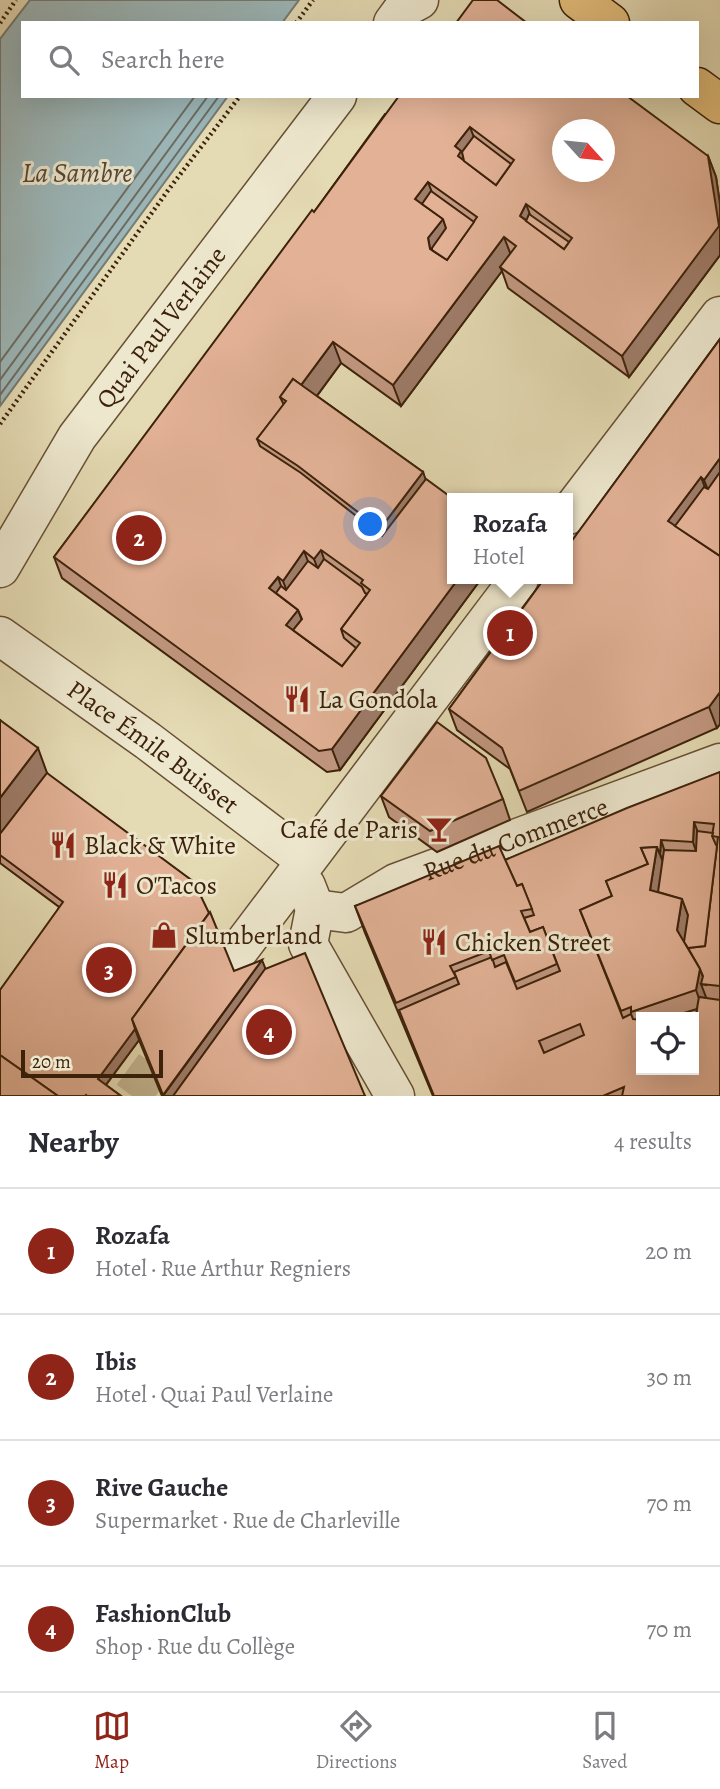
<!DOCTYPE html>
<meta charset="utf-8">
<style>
body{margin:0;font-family:Alegreya,serif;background:#f2f2f3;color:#2b2b33}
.controls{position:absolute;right:21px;bottom:21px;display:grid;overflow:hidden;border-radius:0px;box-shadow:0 7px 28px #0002}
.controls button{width:63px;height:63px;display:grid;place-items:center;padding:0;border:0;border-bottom:2px solid #e1e1e2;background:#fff;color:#2b2b33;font:35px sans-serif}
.compass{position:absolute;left:552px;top:119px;width:63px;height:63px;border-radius:50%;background:#fff;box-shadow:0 7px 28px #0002;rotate:117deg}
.scale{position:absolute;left:21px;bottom:18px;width:142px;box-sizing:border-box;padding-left:7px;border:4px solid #3d220a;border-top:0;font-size:19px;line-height:24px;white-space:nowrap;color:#3d220a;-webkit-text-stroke:5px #ede7ce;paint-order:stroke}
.you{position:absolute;left:371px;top:525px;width:24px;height:24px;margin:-18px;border:5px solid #fff;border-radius:50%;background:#1a73e8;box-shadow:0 0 0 10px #1a73e833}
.badge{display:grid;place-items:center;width:46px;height:46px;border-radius:50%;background:#8f2418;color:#fff;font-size:23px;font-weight:700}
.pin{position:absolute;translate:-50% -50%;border:4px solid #fff;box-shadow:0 2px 7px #0006}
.popup{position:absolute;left:447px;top:493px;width:126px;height:91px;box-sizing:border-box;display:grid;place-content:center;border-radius:0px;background:#fff;filter:drop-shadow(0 2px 5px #0005);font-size:23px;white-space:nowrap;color:#7c7c81}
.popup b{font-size:26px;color:#2b2b33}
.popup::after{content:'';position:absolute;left:50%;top:100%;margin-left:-14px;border:14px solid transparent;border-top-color:#fff}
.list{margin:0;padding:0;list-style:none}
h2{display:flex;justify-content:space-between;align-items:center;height:91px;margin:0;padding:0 28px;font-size:30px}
h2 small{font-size:23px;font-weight:400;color:#7c7c81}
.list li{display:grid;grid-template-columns:46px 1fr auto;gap:21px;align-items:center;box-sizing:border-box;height:126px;padding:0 28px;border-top:2px solid #e1e1e2}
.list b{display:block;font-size:26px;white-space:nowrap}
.list p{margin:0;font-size:23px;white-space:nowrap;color:#7c7c81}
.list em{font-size:23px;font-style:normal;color:#7c7c81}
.icon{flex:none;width:38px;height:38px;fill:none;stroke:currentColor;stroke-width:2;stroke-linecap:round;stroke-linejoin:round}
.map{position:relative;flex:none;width:720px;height:1096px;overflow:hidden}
.search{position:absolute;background:#fff;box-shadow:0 7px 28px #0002;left:21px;right:21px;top:21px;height:77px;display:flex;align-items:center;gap:18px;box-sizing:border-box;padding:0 24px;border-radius:0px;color:#7c7c81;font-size:26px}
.sheet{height:595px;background:#fff}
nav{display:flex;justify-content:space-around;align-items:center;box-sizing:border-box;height:98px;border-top:2px solid #e1e1e2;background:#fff;font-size:19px;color:#7c7c81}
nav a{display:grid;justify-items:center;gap:4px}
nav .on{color:#8f2418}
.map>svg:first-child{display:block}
.water{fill:#9cb7b9;stroke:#767b73;stroke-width:2}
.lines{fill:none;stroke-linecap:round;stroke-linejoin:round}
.shore{stroke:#6c6c62;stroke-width:2}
.minor-tunnel{stroke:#c3b591;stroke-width:38;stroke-dasharray:38 19;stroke-linecap:butt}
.minor-casing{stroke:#675034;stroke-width:41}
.primary-casing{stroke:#3d220a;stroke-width:41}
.path{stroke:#3d220a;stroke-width:4.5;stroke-dasharray:2 3.5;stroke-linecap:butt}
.minor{stroke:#ede7ce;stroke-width:38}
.primary{stroke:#e2bd7a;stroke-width:38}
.wall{fill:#c29881;stroke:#3d220a;stroke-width:2;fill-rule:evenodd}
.shaded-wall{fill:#9e7c69;stroke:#3d220a;stroke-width:2}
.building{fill:#e2b196;stroke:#3d220a;stroke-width:2;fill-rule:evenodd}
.labels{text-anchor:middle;stroke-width:6;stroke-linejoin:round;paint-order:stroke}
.street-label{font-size:26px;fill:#3d220a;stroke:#ede7ce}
.poi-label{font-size:26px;fill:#3d220a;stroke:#ede7ce;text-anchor:start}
.water-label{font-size:28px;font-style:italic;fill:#554736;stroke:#ede7ce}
</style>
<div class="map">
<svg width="720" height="1096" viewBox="0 0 720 1096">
<rect width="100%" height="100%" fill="#e4dab3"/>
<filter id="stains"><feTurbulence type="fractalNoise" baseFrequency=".00286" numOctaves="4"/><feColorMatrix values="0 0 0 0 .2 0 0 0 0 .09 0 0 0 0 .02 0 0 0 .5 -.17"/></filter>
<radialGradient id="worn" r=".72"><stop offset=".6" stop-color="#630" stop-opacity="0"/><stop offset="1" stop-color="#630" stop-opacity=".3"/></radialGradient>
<path class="water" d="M30 0H299L282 23H23V96H228L0 406V39Z"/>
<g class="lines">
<g class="shore">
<path d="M0 362 195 96"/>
<path d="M0 380 208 96"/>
<path d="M0 395 219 96"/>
</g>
<path class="minor-tunnel" d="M132 1096 181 1029"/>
<defs>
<g id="minor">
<path d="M393 23 404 8 419 0"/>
<path d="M568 515 720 316"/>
<path id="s1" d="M0 568 77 437 337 96"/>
<path id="s2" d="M0 636 148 741 305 860"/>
<path d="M306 886 315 909 308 944 395 1096"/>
<path id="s3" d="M315 909 346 913 396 883 720 763"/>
<path d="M230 962 519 579"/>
</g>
<g id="primary">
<path d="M579 0 610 23"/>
<path d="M697 87 720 104"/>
</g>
</defs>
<use href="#minor" class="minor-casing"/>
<use href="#primary" class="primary-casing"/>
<g class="path">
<path d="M0 23 16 0"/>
<path d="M296 23 313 0"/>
<path d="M0 424 169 189 240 96"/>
</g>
<use href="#minor" class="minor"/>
<use href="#primary" class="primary"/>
</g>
<g class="wall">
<path d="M385 114 708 156 716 177 720 204V255L629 377 508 288 502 271 401 406 341 363 317 396 423 472 452 579H481L340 770 327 772 62 578 54 557 314 212Z"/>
<path d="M720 339V724L717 728 527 812 510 769 457 730 449 709Z"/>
<path d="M0 720 47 773 234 971 265 969 365 1096H162L139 1040 106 1085 121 1096H0L59 907 0 863Z"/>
<path d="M720 772V1096H433L365 933 355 906 505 860ZM641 1017H694L641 1070Z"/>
<path d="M381 796 503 799 510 820 437 852 389 817Z"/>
</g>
<g class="shaded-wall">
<path d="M470 127 478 148 461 166 455 146Z"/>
<path d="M708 156 716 177 720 204V255L629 377 622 356Z"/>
<path d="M428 182 436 203 427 214 415 199Z"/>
<path d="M526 204 534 225 520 216Z"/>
<path d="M443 219 450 240 436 259 430 249 428 238Z"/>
<path d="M504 237 512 258 500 267 502 271 401 406 393 385Z"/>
<path d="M333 342 341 363 307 409 299 388Z"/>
<path d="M720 458V489L712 500 704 480Z"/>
<path d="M423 472 433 500 390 557 380 529Z"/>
<path d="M701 477 709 498 680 536 668 521Z"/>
<path d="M321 550 328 571 322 580 314 559Z"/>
<path d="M304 551 312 572 291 602 283 581Z"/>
<path d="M278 577 285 598 281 604 269 588Z"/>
<path d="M458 579H481L340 770 332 749Z"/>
<path d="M298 610 306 631 298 641 286 625Z"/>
<path d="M720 692V724L717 728 709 707Z"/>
<path d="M38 748 51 784 0 851V798Z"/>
<path d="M694 822 702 843 700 863 693 842Z"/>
<path d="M661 840 668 861V875L660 854Z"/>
<path d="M657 847 668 875 662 908 650 890Z"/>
<path d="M682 899 692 926 688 954 677 930Z"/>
<path d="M262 960 270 980 185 1096H163Z"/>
<path d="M700 969 706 985 701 984 709 1005 702 1007 696 990Z"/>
<path d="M135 1029 139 1040 102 1090 98 1079Z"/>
</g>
<g class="building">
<path d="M473 0H497L527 23H456Z"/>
<path d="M399 96H627L708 156 719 226 622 356 500 267 516 246 504 237 393 385 333 342 301 385 293 379 280 397 284 405 257 439 260 446 301 473 382 536 426 479 452 498V579H458L332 749 319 751 54 557 312 210 314 212ZM470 127 514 160 496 185 458 156 461 151 455 146ZM563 130H605V172H563ZM428 182 477 217 447 260 430 249 428 238 443 219 415 199ZM526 204 572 238 564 249 520 216ZM321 550 363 580 361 583 370 590 341 629 360 643 342 666 286 625 298 610 269 588 278 577 283 581 304 551 314 559Z"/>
<path d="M474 136 511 164 496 185 464 161 462 152Z"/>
<path d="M431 191 474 222 447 260 432 250V248L446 228 443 219 422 204Z"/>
<path d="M529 214 569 242 564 249 526 221Z"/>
<path d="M720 339V458L704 480 701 477 668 521 720 556V692L709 707 519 791 502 748 449 709 544 579H568V546Z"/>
<path d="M293 379 423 472 380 529 298 466 257 439 286 401 280 397Z"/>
<path d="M720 472V556L675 526 704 487 708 489Z"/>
<path d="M324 559 362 587 365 593 367 594 341 629 344 638 356 648 342 666 293 630 302 619 298 610 276 593 281 586 286 590 308 561 318 568Z"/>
<path d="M0 720 38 748 0 798Z"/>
<path d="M437 722 486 758 503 799 430 831 381 796Z"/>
<path d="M720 772V986L701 984 703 976 700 969 688 948 705 946 718 837 712 836 714 824 694 822 693 842 661 840 660 854 657 847 641 848 648 864 606 881 612 896 580 910 623 1018 631 1014 633 1019 641 1020V1070H694V1025L699 997 720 1000V1096H622L624 1087 603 1096H434L399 1010 459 984 454 972 492 957 495 967 506 962 517 989 560 971 543 927 530 932 524 918 534 915 522 884 517 886 505 860 627 808ZM580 1024 584 1035 544 1053 539 1041Z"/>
<path d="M47 773 194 882 209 913 132 1019 135 1029 98 1079 121 1096H87L86 1095 85 1096H58L0 1055V990L63 902 0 855V834Z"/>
<path d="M697 831 713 833 712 836 716 845 717 846 705 946 688 948 684 942 688 915 682 899 658 892 664 850 696 851Z"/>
<path d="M499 846 517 886 522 884 532 909 521 911 530 932 543 927 557 964 515 982 504 955 492 960 489 951 450 966 456 977 396 1003 355 906Z"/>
<path d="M657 847 650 890 682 899 677 930 700 969 696 990 631 1012V1007L621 1011 580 910 612 896 606 881 648 864 641 848Z"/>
<path d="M210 912 234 971 262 960 163 1095 132 1019Z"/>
<path d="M305 953 365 1096H173L265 969Z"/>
<path d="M697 1009 694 1025V1017H671Z"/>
<path d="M0 1055 58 1096H0Z"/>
</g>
<defs>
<symbol id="restaurant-bare" viewBox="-9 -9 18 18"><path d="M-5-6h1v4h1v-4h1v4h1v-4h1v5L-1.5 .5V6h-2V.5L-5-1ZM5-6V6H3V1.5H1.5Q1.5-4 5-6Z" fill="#8f2418" stroke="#ede7ce" stroke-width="2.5" paint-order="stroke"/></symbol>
<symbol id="bar-bare" viewBox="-9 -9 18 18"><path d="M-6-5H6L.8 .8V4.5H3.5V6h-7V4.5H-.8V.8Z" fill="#8f2418" stroke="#ede7ce" stroke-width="2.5" paint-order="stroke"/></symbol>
<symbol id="shop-bare" viewBox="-9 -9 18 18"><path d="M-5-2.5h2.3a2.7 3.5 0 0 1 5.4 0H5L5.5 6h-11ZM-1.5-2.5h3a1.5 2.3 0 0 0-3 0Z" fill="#8f2418" stroke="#ede7ce" stroke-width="2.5" paint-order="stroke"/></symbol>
</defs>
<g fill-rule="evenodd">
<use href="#restaurant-bare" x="278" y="680" width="38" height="38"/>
<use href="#bar-bare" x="420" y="810" width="38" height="38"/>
<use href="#restaurant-bare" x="44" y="826" width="38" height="38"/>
<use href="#restaurant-bare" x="96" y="866" width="38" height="38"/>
<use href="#shop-bare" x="145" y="916" width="38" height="38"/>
<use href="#restaurant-bare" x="415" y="923" width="38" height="38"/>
</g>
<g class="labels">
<g class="street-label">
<text dy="9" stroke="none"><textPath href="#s1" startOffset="290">Quai Paul Verlaine</textPath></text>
<text dy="9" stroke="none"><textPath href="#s2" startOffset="189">Place Émile Buisset</textPath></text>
<text dy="9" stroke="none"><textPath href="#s3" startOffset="217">Rue du Commerce</textPath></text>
</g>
<g class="poi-label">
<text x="318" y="708">La Gondola</text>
<text x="418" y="838" text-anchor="end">Café de Paris</text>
<text x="84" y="854">Black &amp; White</text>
<text x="136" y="894">O'Tacos</text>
<text x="185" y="944">Slumberland</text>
<text x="455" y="951">Chicken Street</text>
</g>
<g class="water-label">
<text x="77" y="182">La Sambre</text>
</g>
</g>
<rect width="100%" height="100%" filter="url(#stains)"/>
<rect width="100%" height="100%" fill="url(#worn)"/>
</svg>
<div class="controls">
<button><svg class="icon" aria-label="locate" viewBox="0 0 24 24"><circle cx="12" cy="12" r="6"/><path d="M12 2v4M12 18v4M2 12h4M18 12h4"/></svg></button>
</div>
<svg class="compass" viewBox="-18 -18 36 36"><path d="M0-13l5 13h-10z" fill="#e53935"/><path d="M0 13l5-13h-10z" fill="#7c7c81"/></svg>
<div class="scale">20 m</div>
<div class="you"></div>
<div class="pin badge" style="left:510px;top:633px">1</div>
<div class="popup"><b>Rozafa</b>Hotel</div>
<div class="pin badge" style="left:139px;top:538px">2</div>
<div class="pin badge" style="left:109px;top:970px">3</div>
<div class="pin badge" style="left:269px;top:1032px">4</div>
<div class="search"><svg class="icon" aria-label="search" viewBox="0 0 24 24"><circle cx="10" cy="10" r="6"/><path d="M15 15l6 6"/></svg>Search here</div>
</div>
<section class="sheet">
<h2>Nearby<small>4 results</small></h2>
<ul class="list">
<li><span class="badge">1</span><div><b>Rozafa</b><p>Hotel · Rue Arthur Regniers</p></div><em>20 m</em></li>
<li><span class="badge">2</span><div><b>Ibis</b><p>Hotel · Quai Paul Verlaine</p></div><em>30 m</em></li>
<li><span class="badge">3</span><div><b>Rive Gauche</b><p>Supermarket · Rue de Charleville</p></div><em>70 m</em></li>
<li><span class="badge">4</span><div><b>FashionClub</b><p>Shop · Rue du Collège</p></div><em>70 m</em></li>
</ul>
</section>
<nav>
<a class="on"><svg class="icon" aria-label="map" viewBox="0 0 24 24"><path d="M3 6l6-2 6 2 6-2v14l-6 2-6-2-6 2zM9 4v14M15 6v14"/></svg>Map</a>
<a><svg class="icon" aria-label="directions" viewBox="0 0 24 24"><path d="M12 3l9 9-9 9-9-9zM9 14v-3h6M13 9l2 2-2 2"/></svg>Directions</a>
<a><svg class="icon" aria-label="saved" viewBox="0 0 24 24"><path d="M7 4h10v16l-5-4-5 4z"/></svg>Saved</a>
</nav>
